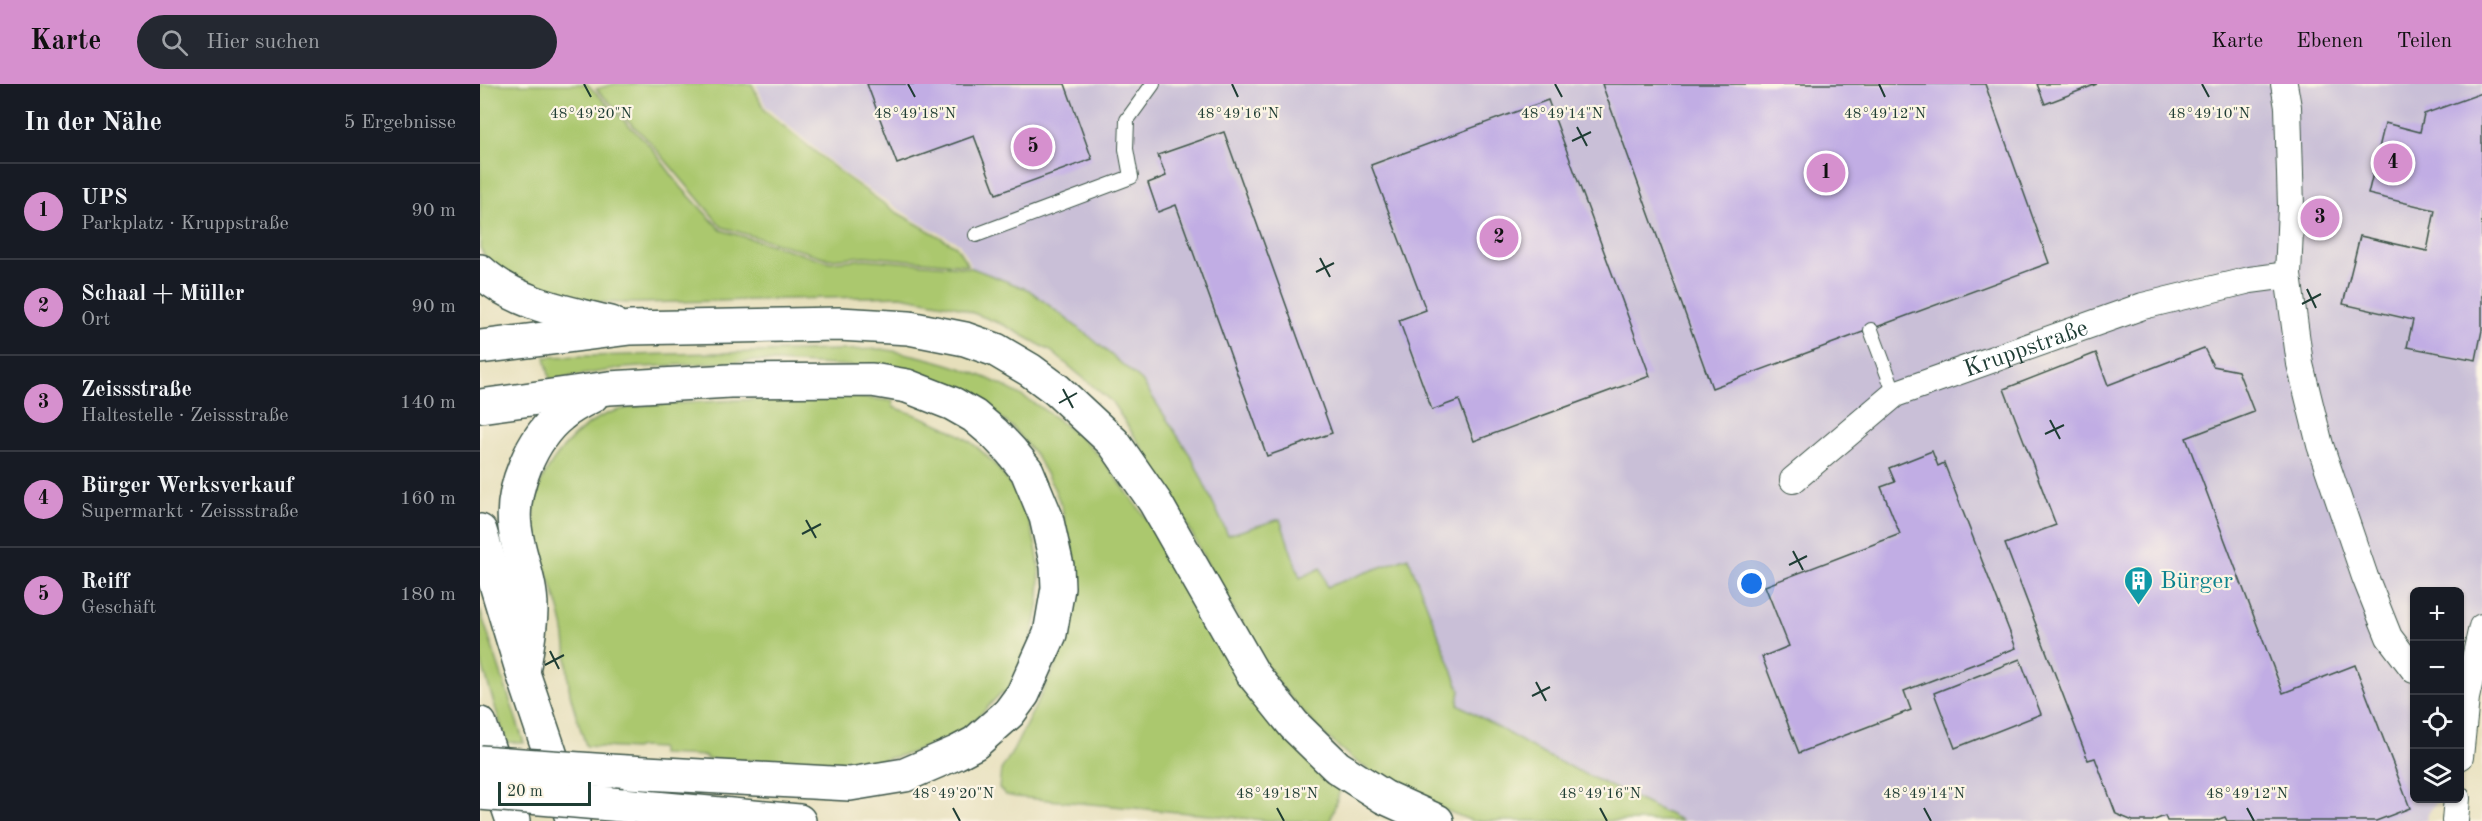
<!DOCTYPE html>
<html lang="de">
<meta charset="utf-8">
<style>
body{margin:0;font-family:"Old Standard TT",serif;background:#242831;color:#f1f3f6}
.controls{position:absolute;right:18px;bottom:18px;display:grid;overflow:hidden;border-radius:9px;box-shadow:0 2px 4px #0004}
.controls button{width:54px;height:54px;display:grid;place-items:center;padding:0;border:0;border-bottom:2px solid #363941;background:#171b24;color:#f1f3f6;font:30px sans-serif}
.scale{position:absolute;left:18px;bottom:15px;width:93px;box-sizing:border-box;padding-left:6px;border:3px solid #1f3d34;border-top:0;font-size:16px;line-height:21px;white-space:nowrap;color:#1f3d34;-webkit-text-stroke:4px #fcf5e5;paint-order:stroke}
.you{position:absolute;left:1272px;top:500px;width:21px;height:21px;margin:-15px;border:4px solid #fff;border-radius:50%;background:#1a73e8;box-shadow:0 0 0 9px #1a73e833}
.badge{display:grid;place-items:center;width:39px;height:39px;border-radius:50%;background:#d690ce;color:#111;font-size:20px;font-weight:700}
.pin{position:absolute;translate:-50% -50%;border:3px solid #fff;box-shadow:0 2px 6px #0006}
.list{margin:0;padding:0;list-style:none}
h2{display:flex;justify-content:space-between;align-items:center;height:78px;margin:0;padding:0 24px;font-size:26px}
h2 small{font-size:20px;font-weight:400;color:#9ea1a6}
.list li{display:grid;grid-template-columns:39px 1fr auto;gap:18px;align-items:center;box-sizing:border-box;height:96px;padding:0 24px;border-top:2px solid #363941}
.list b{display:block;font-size:22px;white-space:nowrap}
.list p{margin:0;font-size:20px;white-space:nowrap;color:#9ea1a6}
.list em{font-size:20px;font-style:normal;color:#9ea1a6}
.icon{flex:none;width:33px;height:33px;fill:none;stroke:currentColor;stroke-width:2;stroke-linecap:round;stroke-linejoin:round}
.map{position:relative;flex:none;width:2002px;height:737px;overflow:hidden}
header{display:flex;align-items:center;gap:36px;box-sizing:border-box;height:84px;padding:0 30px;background:#d690ce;color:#111}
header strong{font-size:28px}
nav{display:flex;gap:33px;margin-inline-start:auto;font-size:21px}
.search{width:420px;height:54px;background:#242831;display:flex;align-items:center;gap:15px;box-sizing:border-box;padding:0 21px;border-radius:33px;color:#9ea1a6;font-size:22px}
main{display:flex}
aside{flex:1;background:#171b24}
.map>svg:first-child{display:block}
.industrial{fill:#c9bfd7}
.green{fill:#abc86e;stroke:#658251;stroke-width:1.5}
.building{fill:#c1ade4}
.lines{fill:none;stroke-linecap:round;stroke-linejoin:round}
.lane-casing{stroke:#3d5548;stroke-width:16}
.street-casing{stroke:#3d5548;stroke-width:28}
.primary-casing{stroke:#3d5548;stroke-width:36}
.highway-casing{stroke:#3d5548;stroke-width:36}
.lane{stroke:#fff;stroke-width:14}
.street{stroke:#fff;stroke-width:26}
.primary{stroke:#fff;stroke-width:33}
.highway{stroke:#fff;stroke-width:33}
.highway-bridge-casing{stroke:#3d5548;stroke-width:36;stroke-linecap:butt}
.highway-bridge{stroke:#fff;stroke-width:33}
.ticks{fill:none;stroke:#1f3d34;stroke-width:2}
.labels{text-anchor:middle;stroke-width:4.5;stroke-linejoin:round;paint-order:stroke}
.street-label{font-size:24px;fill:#1f3d34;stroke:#fcf5e5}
.culture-label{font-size:24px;fill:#0d838f;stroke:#fcf5e5;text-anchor:start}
.ticks-label{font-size:15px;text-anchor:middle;fill:#1f3d34;stroke:#fcf5e5;stroke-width:4.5;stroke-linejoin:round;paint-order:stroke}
</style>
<header>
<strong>Karte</strong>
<div class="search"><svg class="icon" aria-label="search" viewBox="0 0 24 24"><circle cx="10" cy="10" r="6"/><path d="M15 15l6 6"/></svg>Hier suchen</div>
<nav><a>Karte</a><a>Ebenen</a><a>Teilen</a></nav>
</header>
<main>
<aside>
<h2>In der Nähe<small>5 Ergebnisse</small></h2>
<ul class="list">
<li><span class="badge">1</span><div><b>UPS</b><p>Parkplatz · Kruppstraße</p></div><em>90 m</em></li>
<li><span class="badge">2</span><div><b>Schaal + Müller</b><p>Ort</p></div><em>90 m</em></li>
<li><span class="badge">3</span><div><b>Zeissstraße</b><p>Haltestelle · Zeissstraße</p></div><em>140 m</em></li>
<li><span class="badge">4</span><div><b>Bürger Werksverkauf</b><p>Supermarkt · Zeissstraße</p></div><em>160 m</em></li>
<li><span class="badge">5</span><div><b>Reiff</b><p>Geschäft</p></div><em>180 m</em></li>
</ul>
</aside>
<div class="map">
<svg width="2002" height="737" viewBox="0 0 2002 737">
<rect width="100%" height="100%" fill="#fcf5e5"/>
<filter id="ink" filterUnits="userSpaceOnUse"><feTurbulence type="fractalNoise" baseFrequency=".0167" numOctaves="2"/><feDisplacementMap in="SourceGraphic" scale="12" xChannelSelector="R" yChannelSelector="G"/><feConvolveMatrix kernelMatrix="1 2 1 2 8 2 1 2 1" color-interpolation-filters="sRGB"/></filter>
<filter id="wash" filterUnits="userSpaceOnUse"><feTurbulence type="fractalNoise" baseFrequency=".008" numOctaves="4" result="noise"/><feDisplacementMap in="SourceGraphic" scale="24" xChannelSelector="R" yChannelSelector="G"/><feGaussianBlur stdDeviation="1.35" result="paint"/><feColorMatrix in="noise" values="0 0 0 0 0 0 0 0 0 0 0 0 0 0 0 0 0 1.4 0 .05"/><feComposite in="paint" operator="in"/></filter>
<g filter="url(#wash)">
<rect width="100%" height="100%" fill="#e6dfbb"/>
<path class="industrial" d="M276 0H2002V543L1980 636V508H1934V714L1958 715 1948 730 1947 737H1203L1065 671 978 620 980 606 928 473 847 503 820 495 748 451 712 374 662 297 610 253 549 206 492 184 479 159 440 139 367 91 286 23Z"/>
<g class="green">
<path d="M0 0H107L170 62 201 103 241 146 350 178 385 175 492 184 549 206 610 253 662 297 712 374 748 451 800 435 820 494 841 484 847 503 928 473 980 606 978 620 1065 671 1203 737H992L943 717 908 699 871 674 836 643 801 603 779 570 723 472 690 406 632 318 571 267 524 241 475 222 421 212 158 219 101 218 50 201 8 177 0 164Z"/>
<path d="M134 0H272L285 27 365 92 416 128 476 162 488 181 385 172 350 175 242 143 170 58 116 5Z"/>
<path d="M402 265C493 280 555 309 621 373L862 700 850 737H794L536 713 526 711 519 704 521 686 533 667 575 583 584 559 591 537 595 497 582 423 574 404 555 370 532 343 501 318 456 295 410 284 276 277 143 284 70 296 65 273Z"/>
<path d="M359 311 413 317V323C468 341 503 356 535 408L537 407C559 456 567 498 552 551 547 571 534 591 526 611L522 608 497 634 473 652 427 670 384 680 226 675V672L180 670V664L159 663 154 665 106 662C101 645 94 627 90 609 86 587 88 563 83 541 76 504 55 469 54 431 54 393 86 354 117 335 131 326 149 324 165 321Z"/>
<path d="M0 526 44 659 26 658 0 574Z"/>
</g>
<g id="blocks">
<g class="building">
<path d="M387 0H585L612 75 516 110 494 52 417 80Z"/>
<path d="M1122 0H1505L1569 179 1232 304Z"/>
<path d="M1557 0H1617L1565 20Z"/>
<path d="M2002 9V246L1996 276 1927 263 1933 236 1863 220 1880 152 1947 167 1955 126 1888 110 1905 39 1940 48 1944 30Z"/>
<path d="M1068 16 1170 292 994 357 979 316 952 326 919 236 946 226 891 81Z"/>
<path d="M744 48 852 349 787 372 696 121 678 128 668 99 686 92 678 71Z"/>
<path d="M1724 264 1733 282 1758 287 1774 328 1706 354 1803 609 1875 581 1930 724 1896 737H1747L1745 733 1734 737H1687L1685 732 1672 737H1653L1636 730 1615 674 1608 676 1525 460 1576 441 1524 305 1616 269 1628 301Z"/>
<path d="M1452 367 1458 382 1464 379 1536 564 1424 607 1431 626 1319 669 1282 573 1309 562 1285 502 1420 450 1401 403 1415 398 1409 384Z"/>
<path d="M1540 575 1561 630 1475 664 1454 609Z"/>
</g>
</g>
</g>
<g filter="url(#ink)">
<use href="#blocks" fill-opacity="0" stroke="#3d5548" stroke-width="1.5"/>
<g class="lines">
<defs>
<g id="lane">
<path d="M496 151 651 93 646 65 647 36 673 0"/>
<path d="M1391 246 1415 310"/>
</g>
<g id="street">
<path d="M1804 0 1808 23 1811 123 1808 191 1820 280 1840 361 1885 493 1909 553 1934 586"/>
<path id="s1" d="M1313 396 1415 310 1663 222 1770 196 1808 191"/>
<path d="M1980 673 1986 614 2002 543"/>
<path d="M1975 737 1977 714"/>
</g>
<g id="primary">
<path d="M0 447 43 589 93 737"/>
<path d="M0 640 33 737"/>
</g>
<g id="highway">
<path d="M0 187C36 220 85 228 131 239"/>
<path d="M0 263 150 244 359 240 429 244 485 255 516 266 550 286 577 306 634 359 675 418 773 590 814 641 857 683 904 713 957 737"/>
<path d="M0 322 129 304 250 297 392 296 427 302 473 320 494 332 514 349 531 367 547 387 566 433 577 482 578 504 570 550 543 610 529 629 495 659 476 669 425 691 370 700 129 687"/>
<path d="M43 589C46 568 51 545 51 524 51 496 38 470 35 443 30 406 52 354 81 331 90 323 102 317 112 312"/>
<path d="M142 721 319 737"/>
</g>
</defs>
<use href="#lane" class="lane-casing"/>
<use href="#street" class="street-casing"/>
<use href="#primary" class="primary-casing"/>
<use href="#highway" class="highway-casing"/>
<use href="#lane" class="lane"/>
<use href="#street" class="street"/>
<use href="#primary" class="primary"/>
<use href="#highway" class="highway"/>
<defs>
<g id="highway-bridge">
<path d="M0 678 129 687"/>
<path d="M0 709 142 721"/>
</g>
</defs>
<use href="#highway-bridge" class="highway-bridge-casing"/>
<use href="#highway-bridge" class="highway-bridge"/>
</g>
</g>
<path class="ticks" d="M104 0 111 13M428 0 435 13M752 0 758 13M1075 0 1082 13M1399 0 1405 13M1722 0 1729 13M1097 43 1107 62M1092 57 1111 48M840 174 850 193M836 188 854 179M1827 205 1836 224M1822 220 1841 210M583 305 593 324M579 319 597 309M1570 336 1580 355M1565 350 1584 341M326 436 336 454M322 450 341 440M1313 467 1323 486M1309 481 1327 472M70 567 79 585M65 581 84 571M1056 598 1066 617M1052 612 1070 603M473 724 480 737M797 724 804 737M1120 724 1127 737M1444 724 1451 737M1767 724 1774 737"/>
<defs>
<symbol id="building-pin" viewBox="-11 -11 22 30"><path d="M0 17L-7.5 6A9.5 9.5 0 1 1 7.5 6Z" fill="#0f9aa8" stroke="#fcf5e5"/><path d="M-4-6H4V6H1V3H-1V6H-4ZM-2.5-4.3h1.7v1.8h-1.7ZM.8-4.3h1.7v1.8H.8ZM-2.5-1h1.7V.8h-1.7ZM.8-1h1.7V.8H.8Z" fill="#fff"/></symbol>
</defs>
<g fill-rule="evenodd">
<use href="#building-pin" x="1642" y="480" width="33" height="45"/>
</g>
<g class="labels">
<g class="street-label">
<text dy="8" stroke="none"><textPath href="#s1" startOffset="272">Kruppstraße</textPath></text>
</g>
<g class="culture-label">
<text x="1680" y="504">Bürger</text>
</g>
</g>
<g class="ticks-label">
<text x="1405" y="34">48°49'12"N</text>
<text x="111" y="34">48°49'20"N</text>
<text x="435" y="34">48°49'18"N</text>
<text x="758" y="34">48°49'16"N</text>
<text x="1082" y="34">48°49'14"N</text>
<text x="1729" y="34">48°49'10"N</text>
<text x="473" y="714">48°49'20"N</text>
<text x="797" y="714">48°49'18"N</text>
<text x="1120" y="714">48°49'16"N</text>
<text x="1444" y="714">48°49'14"N</text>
<text x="1767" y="714">48°49'12"N</text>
</g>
</svg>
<div class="controls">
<button>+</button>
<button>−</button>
<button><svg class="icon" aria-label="locate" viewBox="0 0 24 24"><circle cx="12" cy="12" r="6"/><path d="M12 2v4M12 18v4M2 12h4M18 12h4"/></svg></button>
<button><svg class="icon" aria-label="layers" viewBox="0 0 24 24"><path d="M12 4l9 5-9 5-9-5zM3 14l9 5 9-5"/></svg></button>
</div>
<div class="scale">20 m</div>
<div class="you"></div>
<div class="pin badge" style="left:1346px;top:89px">1</div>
<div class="pin badge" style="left:1019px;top:154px">2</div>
<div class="pin badge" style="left:1840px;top:134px">3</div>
<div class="pin badge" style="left:1913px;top:79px">4</div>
<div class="pin badge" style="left:553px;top:63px">5</div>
</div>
</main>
